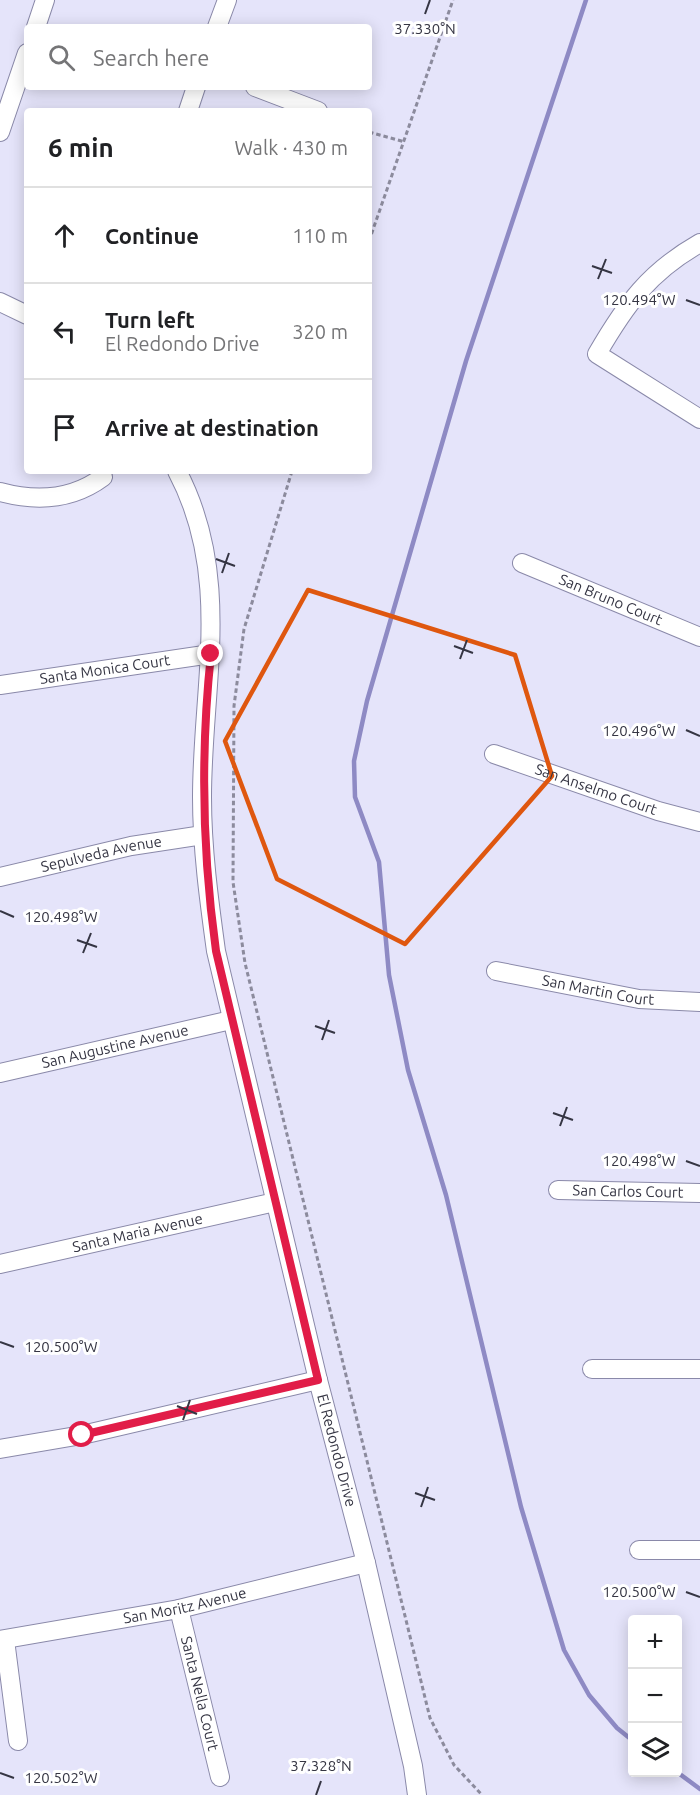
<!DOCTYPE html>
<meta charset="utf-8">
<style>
body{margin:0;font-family:Ubuntu,sans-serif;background:#f2f2f2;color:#202124}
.controls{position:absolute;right:18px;bottom:18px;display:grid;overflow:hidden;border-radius:6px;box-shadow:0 3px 15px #0003}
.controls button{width:54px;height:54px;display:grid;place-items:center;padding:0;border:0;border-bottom:2px solid #e0e0e0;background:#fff;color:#202124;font:30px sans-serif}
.stop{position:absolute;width:18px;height:18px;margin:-14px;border:4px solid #e11d48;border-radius:50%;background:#fff}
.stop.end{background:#e11d48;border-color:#fff;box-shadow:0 2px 6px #0008}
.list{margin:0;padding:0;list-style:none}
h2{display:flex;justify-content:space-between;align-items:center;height:78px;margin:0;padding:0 24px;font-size:26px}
h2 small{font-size:20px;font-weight:400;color:#757577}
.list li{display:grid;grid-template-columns:39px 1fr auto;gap:18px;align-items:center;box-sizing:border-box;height:96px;padding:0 24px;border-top:2px solid #e0e0e0}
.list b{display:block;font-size:22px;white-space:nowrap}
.list p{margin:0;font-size:20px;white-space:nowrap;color:#757577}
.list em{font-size:20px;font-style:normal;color:#757577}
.icon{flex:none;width:33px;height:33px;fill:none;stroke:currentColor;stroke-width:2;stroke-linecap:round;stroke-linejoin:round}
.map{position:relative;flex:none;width:700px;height:1795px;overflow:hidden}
.search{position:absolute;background:#fff;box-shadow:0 3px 15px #0003;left:24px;top:24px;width:348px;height:66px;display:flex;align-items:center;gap:15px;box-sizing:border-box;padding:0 21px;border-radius:6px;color:#757577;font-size:22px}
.panel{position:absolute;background:#fff;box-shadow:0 3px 15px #0003;left:24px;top:108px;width:348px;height:366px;border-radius:6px}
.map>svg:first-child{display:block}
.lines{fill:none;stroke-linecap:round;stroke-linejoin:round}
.stream{stroke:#8e8ac4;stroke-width:4.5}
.minor-casing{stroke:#8a89a9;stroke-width:20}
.path{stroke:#8c8b9d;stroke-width:3;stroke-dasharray:4.5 3;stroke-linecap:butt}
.minor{stroke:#fff;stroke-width:18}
.route{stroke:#e11d48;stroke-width:8}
.marked{fill:none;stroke:#df570f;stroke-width:4.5;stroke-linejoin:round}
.ticks{fill:none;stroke:#353543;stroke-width:2}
.labels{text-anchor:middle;stroke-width:6;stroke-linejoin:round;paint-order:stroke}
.street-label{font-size:15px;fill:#353543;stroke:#fff}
.ticks-label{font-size:15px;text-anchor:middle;fill:#353543;stroke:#fff;stroke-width:6;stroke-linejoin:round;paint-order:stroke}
</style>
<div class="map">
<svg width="700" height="1795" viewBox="0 0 700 1795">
<rect width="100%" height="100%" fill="#e5e4fa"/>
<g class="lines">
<g class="stream">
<path d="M586 0 466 361 367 701 354 761 355 797 379 862 389 975 408 1070 446 1195 521 1507 564 1650 589 1695 617 1728 632 1740"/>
<path d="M677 1772 700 1789"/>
</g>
<defs>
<g id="minor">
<path d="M36 27 45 0"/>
<path d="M217 27 227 0"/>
<path d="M255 87 318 111"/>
<path d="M188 111 196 87"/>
<path d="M0 132 27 53"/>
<path d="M700 243C649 272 626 304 597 354L700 419"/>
<path d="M0 302 27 315"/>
<path id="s1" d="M177 471C233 577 202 685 202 797 202 849 209 900 216 951L318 1380 366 1563 413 1766 417 1795"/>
<path d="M0 492C37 502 72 500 103 477"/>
<path id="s2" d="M522 563 700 637"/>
<path id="s3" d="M0 685 211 654"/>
<path id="s4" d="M494 754 658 811 700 822"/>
<path id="s5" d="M0 877 131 846 203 835"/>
<path id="s6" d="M496 971 639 999 700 1002"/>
<path id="s7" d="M0 1073 231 1020"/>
<path id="s8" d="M558 1190 700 1193"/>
<path id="s9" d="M0 1264 275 1202"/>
<path d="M592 1369H700"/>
<path d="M0 1449 82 1435 318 1380"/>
<path d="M639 1550H700"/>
<path id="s10" d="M179 1609 220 1777"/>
<path id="s11" d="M0 1640 179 1609 366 1563"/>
<path d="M5 1640 18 1741"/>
</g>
</defs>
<use href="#minor" class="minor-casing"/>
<g class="path">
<path d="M369 132 405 142"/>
<path d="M369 241 453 0"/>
<path d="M292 471 244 629 234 706 233 882 245 963 430 1718 454 1765 482 1795"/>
</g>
<use href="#minor" class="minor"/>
</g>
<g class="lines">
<path class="route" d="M82 1435 318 1380 216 951C202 850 200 756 211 654"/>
</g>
<path class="marked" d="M308 590 515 655 552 776 405 944 277 879 225 741Z"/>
<path class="ticks" d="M425 14 430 0M592 266 612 273M598 279 606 259M686 300 700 305M216 559 235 566M222 573 229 553M454 646 473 653M460 659 467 640M686 730 700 736M0 911 14 917M77 940 97 947M83 953 91 933M315 1026 335 1033M322 1040 329 1020M553 1113 573 1120M560 1126 567 1107M686 1161 700 1166M0 1342 14 1347M177 1406 197 1414M183 1420 190 1400M415 1493 435 1500M421 1507 428 1487M686 1592 700 1597M0 1773 14 1778M316 1795 321 1781"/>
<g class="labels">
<g class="street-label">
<text dy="5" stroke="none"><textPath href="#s2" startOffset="96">San Bruno Court</textPath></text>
<text dy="5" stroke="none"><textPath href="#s3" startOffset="106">Santa Monica Court</textPath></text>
<text dy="5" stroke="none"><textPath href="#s4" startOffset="108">San Anselmo Court</textPath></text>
<text dy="5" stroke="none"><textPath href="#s5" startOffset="104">Sepulveda Avenue</textPath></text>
<text dy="5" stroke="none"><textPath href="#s6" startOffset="104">San Martin Court</textPath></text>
<text dy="5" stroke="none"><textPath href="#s7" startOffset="118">San Augustine Avenue</textPath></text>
<text dy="5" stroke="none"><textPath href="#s8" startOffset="70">San Carlos Court</textPath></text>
<text dy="5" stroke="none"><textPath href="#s9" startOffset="141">Santa Maria Avenue</textPath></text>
<text dy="5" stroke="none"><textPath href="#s1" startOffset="1000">El Redondo Drive</textPath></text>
<text dy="5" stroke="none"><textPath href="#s11" startOffset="188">San Moritz Avenue</textPath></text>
<text dy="5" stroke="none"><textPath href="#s10" startOffset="87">Santa Nella Court</textPath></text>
</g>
</g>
<g class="ticks-label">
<text x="425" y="34">37.330°N</text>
<text x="639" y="305">120.494°W</text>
<text x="639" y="736">120.496°W</text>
<text x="61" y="922">120.498°W</text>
<text x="639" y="1166">120.498°W</text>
<text x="61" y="1352">120.500°W</text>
<text x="639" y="1597">120.500°W</text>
<text x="321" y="1771">37.328°N</text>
<text x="61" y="1783">120.502°W</text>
</g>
</svg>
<div class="controls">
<button>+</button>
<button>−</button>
<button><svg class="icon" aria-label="layers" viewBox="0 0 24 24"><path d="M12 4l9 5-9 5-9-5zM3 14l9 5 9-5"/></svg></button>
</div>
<div class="stop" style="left:82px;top:1435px"></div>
<div class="stop end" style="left:211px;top:654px"></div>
<div class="search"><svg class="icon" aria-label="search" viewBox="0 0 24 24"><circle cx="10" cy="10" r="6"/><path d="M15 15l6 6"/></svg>Search here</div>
<section class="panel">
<h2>6 min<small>Walk · 430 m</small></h2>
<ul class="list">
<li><svg class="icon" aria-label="ahead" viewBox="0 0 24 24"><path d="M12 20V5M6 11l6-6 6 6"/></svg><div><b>Continue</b></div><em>110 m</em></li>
<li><svg class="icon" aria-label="left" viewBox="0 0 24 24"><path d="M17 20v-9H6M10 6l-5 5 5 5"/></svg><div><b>Turn left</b><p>El Redondo Drive</p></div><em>320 m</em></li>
<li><svg class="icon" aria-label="arrive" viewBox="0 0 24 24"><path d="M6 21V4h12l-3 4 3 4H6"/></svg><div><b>Arrive at destination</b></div></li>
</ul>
</section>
</div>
